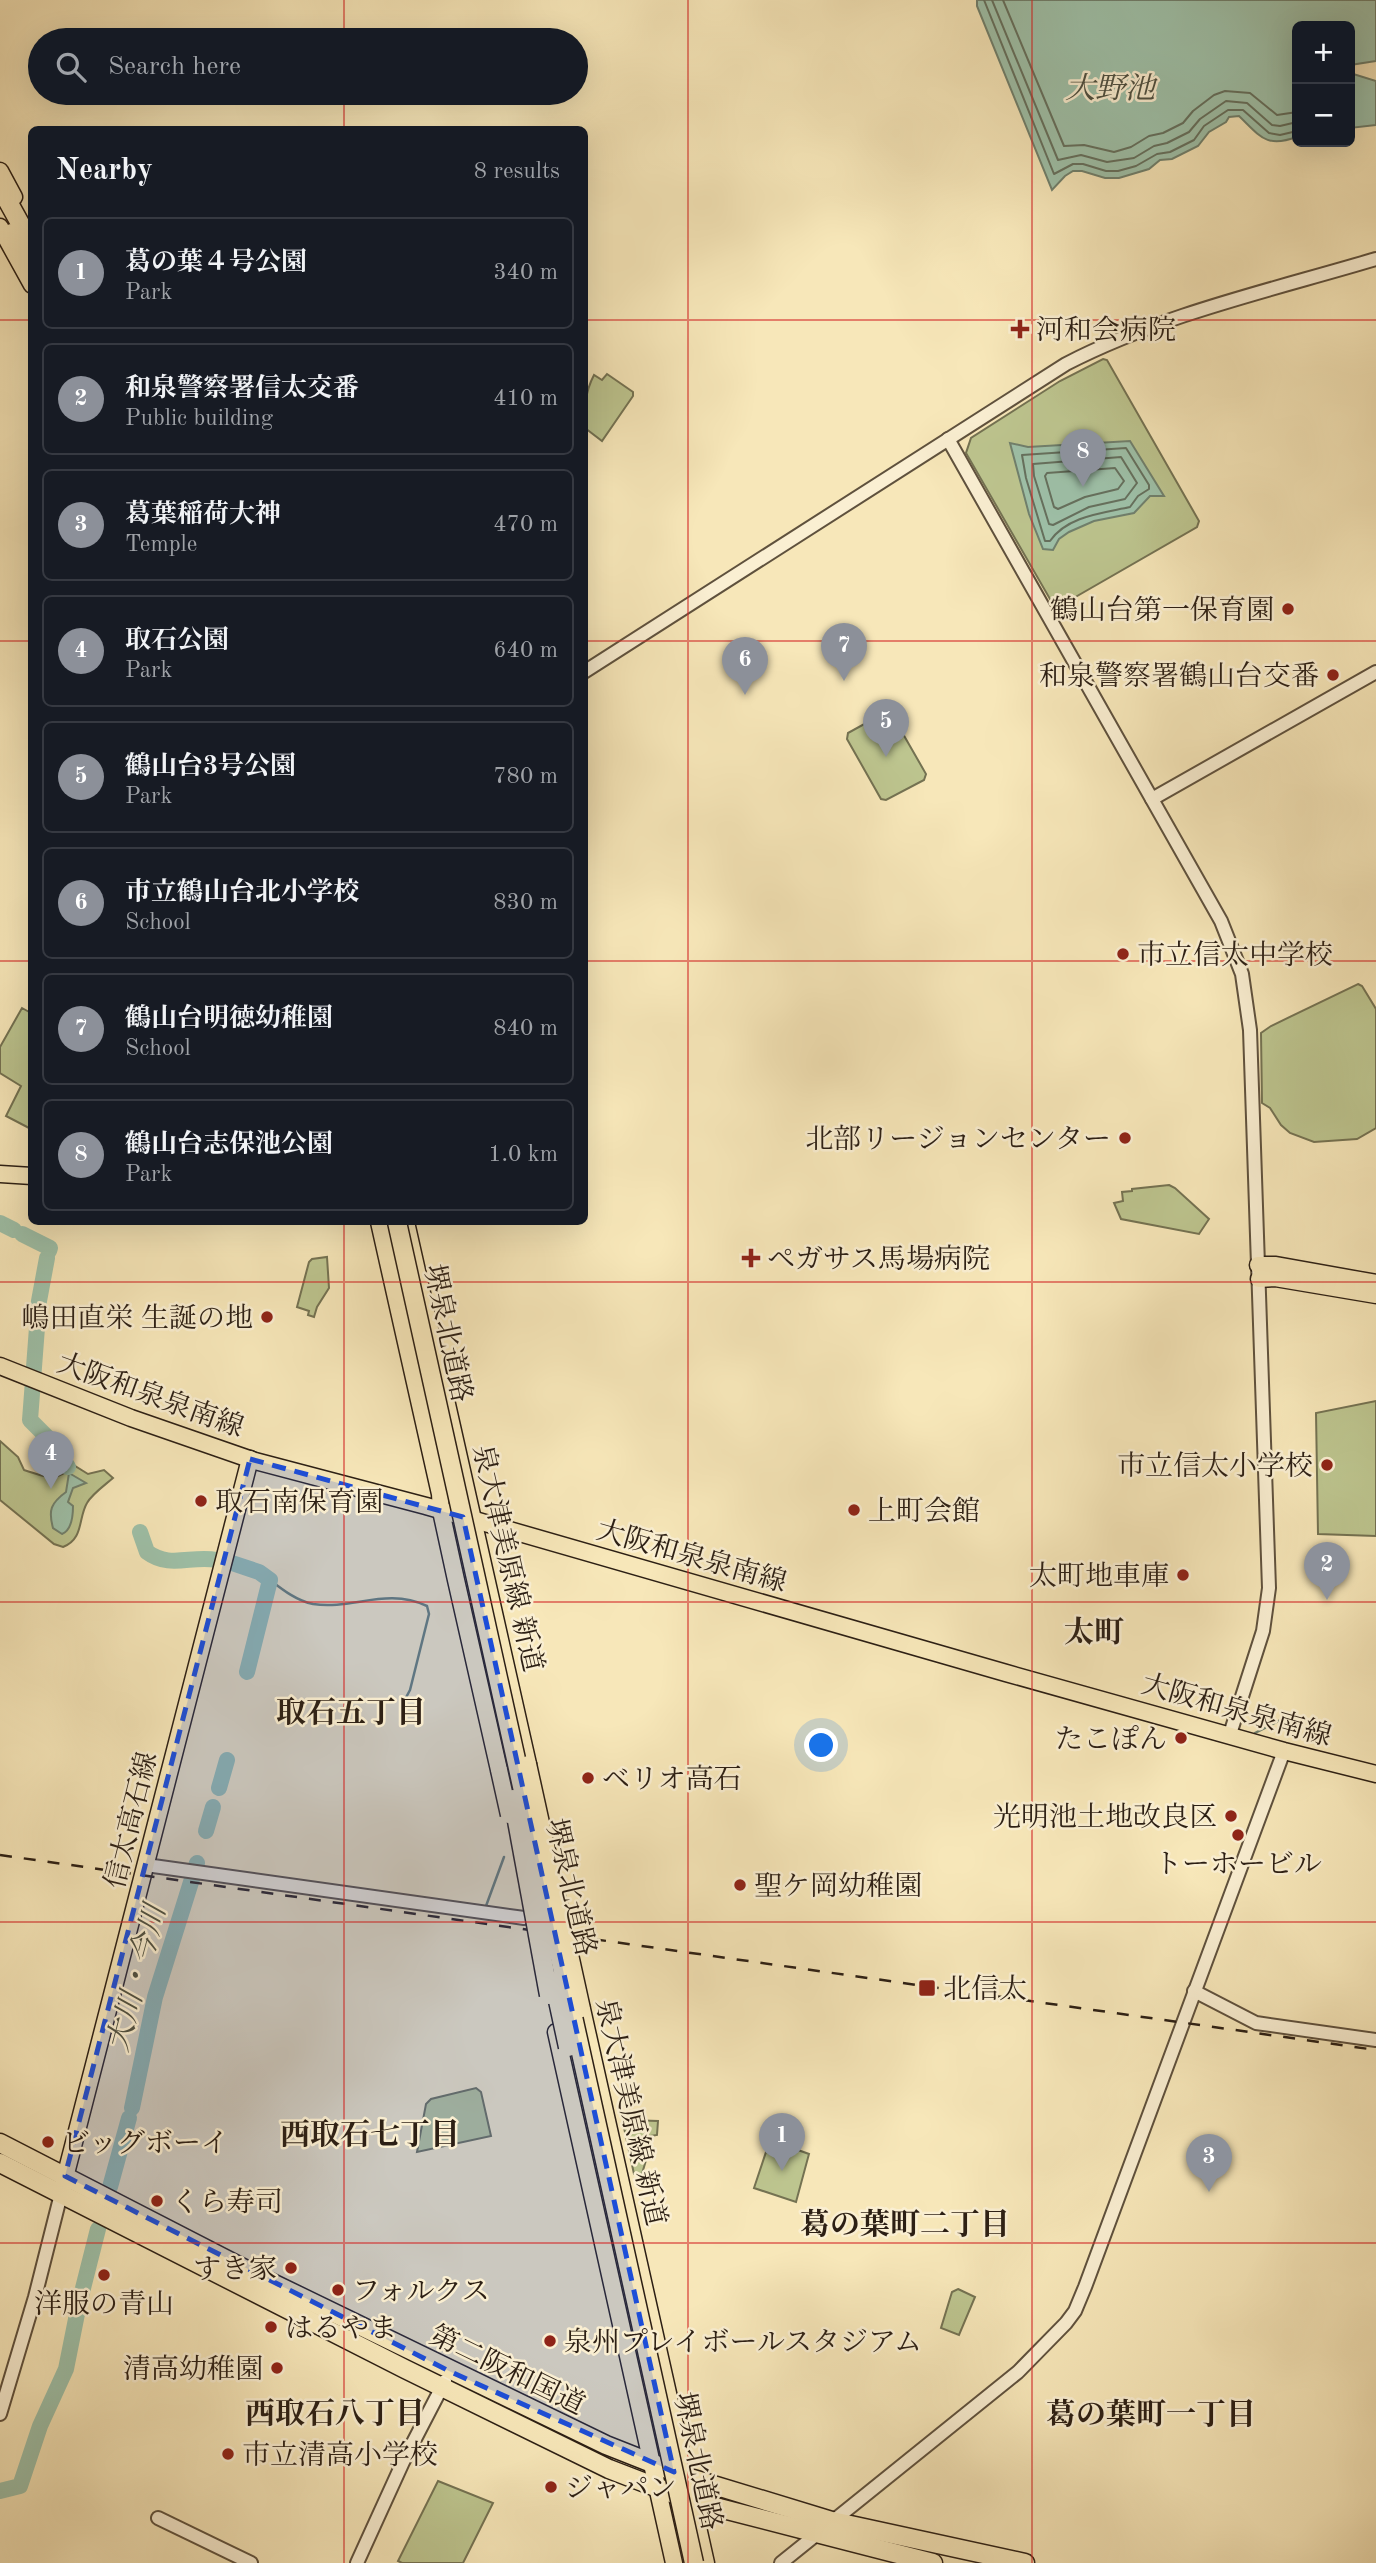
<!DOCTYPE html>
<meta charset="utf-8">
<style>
body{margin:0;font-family:"Old Standard TT","Noto Serif JP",serif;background:#242831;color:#f1f3f6}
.controls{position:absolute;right:21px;top:21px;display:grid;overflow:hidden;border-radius:10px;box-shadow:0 7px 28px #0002}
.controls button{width:63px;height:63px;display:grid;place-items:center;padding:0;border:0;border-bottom:2px solid #363941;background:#171b24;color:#f1f3f6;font:35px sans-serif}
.you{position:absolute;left:822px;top:1746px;width:24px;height:24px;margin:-18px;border:5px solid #fff;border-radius:50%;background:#1a73e8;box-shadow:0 0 0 10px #1a73e833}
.badge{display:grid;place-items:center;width:46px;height:46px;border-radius:50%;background:#8c9099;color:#fff;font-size:23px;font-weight:700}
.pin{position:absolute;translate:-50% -58px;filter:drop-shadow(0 2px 4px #0008)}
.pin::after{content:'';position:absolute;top:37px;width:24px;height:21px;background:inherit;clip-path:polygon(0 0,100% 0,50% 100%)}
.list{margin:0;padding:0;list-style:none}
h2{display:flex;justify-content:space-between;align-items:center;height:91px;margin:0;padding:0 28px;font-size:30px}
h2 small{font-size:23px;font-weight:400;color:#9ea1a6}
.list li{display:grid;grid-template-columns:46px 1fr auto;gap:21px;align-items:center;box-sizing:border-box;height:112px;margin:0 14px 14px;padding:0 14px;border:2px solid #363941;border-radius:10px}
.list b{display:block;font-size:26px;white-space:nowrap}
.list p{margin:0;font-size:23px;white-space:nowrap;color:#9ea1a6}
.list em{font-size:23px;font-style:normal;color:#9ea1a6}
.icon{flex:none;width:38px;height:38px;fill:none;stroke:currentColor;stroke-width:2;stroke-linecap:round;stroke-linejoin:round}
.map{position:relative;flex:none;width:1376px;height:2563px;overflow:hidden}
.search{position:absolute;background:#171b24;box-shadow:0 7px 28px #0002;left:28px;top:28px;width:560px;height:77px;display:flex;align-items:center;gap:18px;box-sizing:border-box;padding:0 24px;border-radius:38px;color:#9ea1a6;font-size:26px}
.panel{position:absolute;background:#171b24;box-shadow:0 7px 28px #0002;left:28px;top:126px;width:560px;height:1099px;border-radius:10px}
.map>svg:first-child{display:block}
.green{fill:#bdc58f;stroke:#747252;stroke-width:2}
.water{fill:#9ec1a9;stroke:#70806d;stroke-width:2}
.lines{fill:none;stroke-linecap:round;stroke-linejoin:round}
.shore{stroke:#65705e;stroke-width:2}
.stream{stroke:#70806d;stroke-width:2.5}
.river{stroke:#9ec1a9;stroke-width:16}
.minor-casing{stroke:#5f513d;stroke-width:16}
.major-casing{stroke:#2c1f14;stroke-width:19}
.highway-casing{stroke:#2c1f14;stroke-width:21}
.minor{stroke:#faefd2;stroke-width:12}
.major{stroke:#f7e7b9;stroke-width:16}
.highway{stroke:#f7e7b9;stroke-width:18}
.rail{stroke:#2c1f14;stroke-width:2.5;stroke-dasharray:12 12;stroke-linecap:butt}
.major-bridge-casing{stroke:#2c1f14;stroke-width:19;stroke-linecap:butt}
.highway-bridge-casing{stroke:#2c1f14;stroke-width:21;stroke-linecap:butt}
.major-bridge{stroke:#f7e7b9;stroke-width:16}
.highway-bridge{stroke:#f7e7b9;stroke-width:18}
.marked{fill:#1d4ed8;fill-opacity:0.2;stroke:#1d4ed8;stroke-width:5;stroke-dasharray:14 9;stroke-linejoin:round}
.grid{fill:none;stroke:#d62828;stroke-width:2;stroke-opacity:0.55}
.poi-dot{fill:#8f2418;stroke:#faefd2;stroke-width:2.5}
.labels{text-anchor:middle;stroke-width:5;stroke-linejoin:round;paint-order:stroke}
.poi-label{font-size:28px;fill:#2c1f14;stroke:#faefd2;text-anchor:start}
.street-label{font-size:28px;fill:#2c1f14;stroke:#faefd2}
.water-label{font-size:30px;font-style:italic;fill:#4e5041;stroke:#faefd2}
.neighbourhood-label{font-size:30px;font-weight:bold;fill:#2c1f14;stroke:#faefd2}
</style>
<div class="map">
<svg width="1376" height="2563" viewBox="0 0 1376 2563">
<rect width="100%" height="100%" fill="#f7e7b9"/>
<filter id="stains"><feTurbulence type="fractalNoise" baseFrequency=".00286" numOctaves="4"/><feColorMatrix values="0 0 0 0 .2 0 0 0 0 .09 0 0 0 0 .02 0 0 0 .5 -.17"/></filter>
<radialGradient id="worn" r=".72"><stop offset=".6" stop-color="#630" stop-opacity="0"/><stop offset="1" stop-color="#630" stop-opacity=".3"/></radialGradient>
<g class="green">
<path d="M1103 359 1107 360 1199 521 1197 527 1058 607 1054 606 966 453 971 438 1060 381Z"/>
<path d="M607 374 633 392V396L602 441 585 428C584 409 585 392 594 375L602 380Z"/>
<path d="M886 712 891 713 926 774 924 780 886 800 881 799 847 739 848 733Z"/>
<path d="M1358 984 1362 986 1376 1009V1128L1357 1139 1314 1142 1290 1133 1281 1125 1270 1108 1262 1103 1261 1033 1271 1026Z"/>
<path d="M22 1008 31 1013V1129L6 1116 21 1086 0 1073V1047Z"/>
<path d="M1169 1185 1175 1188 1209 1219 1199 1234 1121 1219 1114 1203 1123 1201 1122 1192 1132 1191V1189Z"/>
<path d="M327 1257 329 1288 317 1307 314 1317 308 1315 309 1311 297 1307 309 1262 312 1259Z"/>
<path d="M1376 1401V1536L1318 1534 1316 1413Z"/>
<path d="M0 1441 18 1457 24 1470C50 1478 52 1483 75 1466L88 1474 104 1470 113 1478C105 1485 92 1494 87 1503 78 1518 84 1539 63 1547L54 1544 0 1500Z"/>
<path d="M476 2088 481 2092 491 2136 417 2152 426 2104 431 2099Z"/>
<path d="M627 2120 658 2121 657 2135 651 2136 645 2150 647 2157 641 2177 634 2174 623 2123Z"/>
<path d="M770 2140 809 2154 796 2202 754 2188Z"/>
<path d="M958 2289 975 2297 959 2335 941 2328 952 2292Z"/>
<path d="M438 2481 493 2503 463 2563H402L398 2561Z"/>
</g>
<g class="water">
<path d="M977 0H1376V61L1350 65V26H1297V137C1266 148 1261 137 1239 116L1229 117 1226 122 1209 132 1198 146 1172 159 1160 160 1149 169 1119 178H1105L1082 171H1073L1065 176 1052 190 977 6Z"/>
<path d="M1350 73 1376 81V125L1350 128Z"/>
<path d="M1130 441 1164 496H1150L1134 513 1094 521 1069 532 1059 539 1053 550 1043 549 1029 514 1010 443 1028 447Z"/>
<path d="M69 1473 86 1483 73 1488 68 1502 73 1506C73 1516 72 1530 62 1534L53 1528C48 1510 51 1503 66 1492Z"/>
</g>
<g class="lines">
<g class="shore">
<path d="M984 0 1054 174 1073 164H1083L1106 171H1118L1136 166 1157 154 1170 152 1194 140 1204 126 1228 110H1243L1269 133 1280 135 1297 131"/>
<path d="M992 0 1058 160 1081 155 1107 162 1134 158 1154 146 1167 143 1189 132 1200 119 1226 101 1247 103 1272 125 1280 126 1297 122"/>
<path d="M1003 0 1064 146 1084 145 1114 152 1131 147 1149 136 1163 133 1183 123 1193 111 1214 95 1225 91 1250 93 1277 115 1297 112"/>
<path d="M1126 448 1149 485V489L1138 496 1130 507C1103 513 1067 516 1050 541H1045L1026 478 1022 455Z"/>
<path d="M1121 457 1137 483 1125 499 1089 507 1053 525 1049 524 1034 476 1033 464Z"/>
<path d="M1115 468 1124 481 1118 489 1085 497 1058 509 1054 507 1045 476 1047 473Z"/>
</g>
<g class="stream">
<path d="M270 1580C283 1590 297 1601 313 1604 353 1610 386 1587 427 1606L429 1614 410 1690 402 1705"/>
<path d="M1255 1733 1292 1714"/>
<path d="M486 1906 504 1857"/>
</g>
<g class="river">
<path d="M0 1223 14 1230"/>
<path d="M22 1234 50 1248 49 1251"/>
<path d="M47 1258 39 1301 30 1420 53 1443 68 1467"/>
<path d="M140 1532 147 1552C170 1569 191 1555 217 1560"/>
<path d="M232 1563 259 1572 270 1580 247 1672"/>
<path d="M219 1788 227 1760"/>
<path d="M206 1831 213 1807"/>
<path d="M132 2108 155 1997 197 1863"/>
<path d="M110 2187 129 2118"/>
<path d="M0 2491 20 2486 40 2426 66 2369 79 2304 98 2229"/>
</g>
<defs>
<g id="minor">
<path d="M948 439 1221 921 1242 974 1250 1030 1269 1588 1263 1631 1230 1734"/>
<path d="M584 672 1066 364C1163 314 1272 290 1376 259"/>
<path d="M1152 799 1376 672"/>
<path d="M146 1865 524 1918"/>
<path d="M1194 1991 1256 2023 1376 2040"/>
<path d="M0 2414 35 2297 61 2194"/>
<path d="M158 2518 251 2563"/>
<path d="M357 2563 403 2462 445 2381"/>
<path d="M781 2563 1018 2372 1066 2323 1075 2311 1085 2287 1284 1751"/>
</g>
<g id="major">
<path d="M0 171 14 197"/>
<path d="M0 227 32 285"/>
<path d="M0 1174 32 1176"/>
<path d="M379 1222 440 1494 441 1511 456 1580 499 1770"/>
<path d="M406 1222 528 1764"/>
<path d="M1258 1265H1276L1376 1283"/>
<path d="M1259 1279 1275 1278 1376 1295"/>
<path d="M0 1366 131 1418 255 1461 426 1506 1006 1673 1284 1751 1376 1774"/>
<path d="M582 2009 706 2563"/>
<path d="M556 2032 674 2563"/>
<path d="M62 2189 250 1459"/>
</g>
<g id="highway">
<path d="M0 187 32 245"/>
<path d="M12 233 32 270"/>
<path d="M0 2143 268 2281 606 2445 687 2477 832 2521 1025 2563"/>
<path d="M0 2163 405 2369 609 2469 692 2501 933 2563"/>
</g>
</defs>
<use href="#minor" class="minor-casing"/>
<use href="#major" class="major-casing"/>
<use href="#highway" class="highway-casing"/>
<use href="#minor" class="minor"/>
<use href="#major" class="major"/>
<use href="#highway" class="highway"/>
<path class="rail" d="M0 1855 1376 2050"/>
<defs>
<g id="major-bridge">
<path d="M528 1764 582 2009"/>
<path d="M499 1770 509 1815"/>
</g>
<g id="highway-bridge">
<path d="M397 1222 694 2563"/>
<path d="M513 1799 549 1995"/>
<path d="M554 1982 568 2047"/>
</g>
</defs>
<use href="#major-bridge" class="major-bridge-casing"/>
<use href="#highway-bridge" class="highway-bridge-casing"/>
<use href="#major-bridge" class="major-bridge"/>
<use href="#highway-bridge" class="highway-bridge"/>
</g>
<path class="marked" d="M250 1459 463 1517 674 2472 451 2372 65 2176Z"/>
<path class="grid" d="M344 0V40M688 0V2563M1032 0V2563M344 93V130M0 320H32M584 320H1376M0 641H32M584 641H1376M0 961H32M584 961H1376M344 1222V2563M0 1282H1376M0 1602H1376M0 1922H1376M0 2243H1376"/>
<g class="poi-dot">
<path d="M1016.5 318.5h7v7h7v7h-7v7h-7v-7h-7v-7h7z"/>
<circle cx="1288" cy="609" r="7"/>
<circle cx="1333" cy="675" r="7"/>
<circle cx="1123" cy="954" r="7"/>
<circle cx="1125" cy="1138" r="7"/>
<path d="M747.5 1247.5h7v7h7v7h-7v7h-7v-7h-7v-7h7z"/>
<circle cx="267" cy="1317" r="7"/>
<circle cx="1327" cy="1465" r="7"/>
<circle cx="201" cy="1501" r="7"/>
<circle cx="854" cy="1510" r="7"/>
<circle cx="1183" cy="1575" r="7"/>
<circle cx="1181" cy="1738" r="7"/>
<circle cx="588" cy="1778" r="7"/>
<circle cx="1231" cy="1816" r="7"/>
<circle cx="1238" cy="1835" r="7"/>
<circle cx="740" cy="1885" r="7"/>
<rect x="918" y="1979" width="18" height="18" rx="3.5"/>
<circle cx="48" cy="2142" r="7"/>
<circle cx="157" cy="2201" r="7"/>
<circle cx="291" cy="2268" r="7"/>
<circle cx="104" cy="2275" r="7"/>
<circle cx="338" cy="2290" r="7"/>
<circle cx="271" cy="2327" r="7"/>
<circle cx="550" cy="2341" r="7"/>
<circle cx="277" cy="2368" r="7"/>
<circle cx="228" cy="2454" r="7"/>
<circle cx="551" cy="2487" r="7"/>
</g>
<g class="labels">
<g class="poi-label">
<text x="1036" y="339">河和会病院</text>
<text x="1274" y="619" text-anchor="end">鶴山台第一保育園</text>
<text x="1319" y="685" text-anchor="end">和泉警察署鶴山台交番</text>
<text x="1137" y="964">市立信太中学校</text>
<text x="1111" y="1148" text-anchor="end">北部リージョンセンター</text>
<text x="767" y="1268">ペガサス馬場病院</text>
<text x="253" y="1327" text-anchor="end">嶋田直栄 生誕の地</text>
<text x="1313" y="1475" text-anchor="end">市立信太小学校</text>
<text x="215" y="1511">取石南保育園</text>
<text x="868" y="1520">上町会館</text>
<text x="1169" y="1585" text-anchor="end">太町地車庫</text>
<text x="1167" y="1748" text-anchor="end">たこぽん</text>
<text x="602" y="1788">ベリオ高石</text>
<text x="1217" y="1826" text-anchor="end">光明池土地改良区</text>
<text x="1238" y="1873" text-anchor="middle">トーホービル</text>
<text x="754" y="1895">聖ケ岡幼稚園</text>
<text x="943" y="1998">北信太</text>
<text x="62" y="2152">ビッグボーイ</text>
<text x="171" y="2211">くら寿司</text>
<text x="277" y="2278" text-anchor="end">すき家</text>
<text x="352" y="2300">フォルクス</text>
<text x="104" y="2313" text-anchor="middle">洋服の青山</text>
<text x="285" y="2337">はるやま</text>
<text x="564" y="2351">泉州プレイボールスタジアム</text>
<text x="263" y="2378" text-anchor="end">清高幼稚園</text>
<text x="242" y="2464">市立清高小学校</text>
<text x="565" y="2497">ジャパン</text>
</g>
<g class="street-label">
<text transform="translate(449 1333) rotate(78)" y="10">堺泉北道路</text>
<text transform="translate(151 1394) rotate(20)" y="10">大阪和泉泉南線</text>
<text transform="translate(692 1555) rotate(16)" y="10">大阪和泉泉南線</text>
<text transform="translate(509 1558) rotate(77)" y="10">泉大津美原線 新道</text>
<text transform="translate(1237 1709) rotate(16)" y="10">大阪和泉泉南線</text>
<text transform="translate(130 1820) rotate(-76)" y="10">信太高石線</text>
<text transform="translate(572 1887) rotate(77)" y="10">堺泉北道路</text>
<text transform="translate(632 2112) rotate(77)" y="10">泉大津美原線 新道</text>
<text transform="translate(508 2369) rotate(26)" y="10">第二阪和国道</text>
<text transform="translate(699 2461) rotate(78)" y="10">堺泉北道路</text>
</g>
<g class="water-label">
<text x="1110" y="98">大野池</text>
<text transform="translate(136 1978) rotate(-75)" y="10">大川・今川</text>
</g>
<g class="neighbourhood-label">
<text x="1094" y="1642">太町</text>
<text x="351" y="1722">取石五丁目</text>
<text x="370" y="2144">西取石七丁目</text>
<text x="905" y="2234">葛の葉町二丁目</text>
<text x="335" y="2423">西取石八丁目</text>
<text x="1151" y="2424">葛の葉町一丁目</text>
</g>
</g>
<rect width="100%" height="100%" filter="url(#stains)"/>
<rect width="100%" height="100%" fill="url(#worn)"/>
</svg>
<div class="controls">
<button>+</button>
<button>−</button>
</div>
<div class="you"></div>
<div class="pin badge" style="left:782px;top:2171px">1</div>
<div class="pin badge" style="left:1327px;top:1600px">2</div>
<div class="pin badge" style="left:1209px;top:2192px">3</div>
<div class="pin badge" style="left:51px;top:1489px">4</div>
<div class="pin badge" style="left:886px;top:757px">5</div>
<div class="pin badge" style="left:745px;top:695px">6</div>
<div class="pin badge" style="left:844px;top:681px">7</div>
<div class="pin badge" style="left:1083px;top:487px">8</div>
<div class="search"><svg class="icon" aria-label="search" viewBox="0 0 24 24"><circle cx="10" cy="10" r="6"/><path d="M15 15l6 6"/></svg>Search here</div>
<section class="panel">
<h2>Nearby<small>8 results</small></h2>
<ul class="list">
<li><span class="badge">1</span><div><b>葛の葉４号公園</b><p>Park</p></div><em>340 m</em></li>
<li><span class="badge">2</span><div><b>和泉警察署信太交番</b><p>Public building</p></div><em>410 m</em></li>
<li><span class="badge">3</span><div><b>葛葉稲荷大神</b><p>Temple</p></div><em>470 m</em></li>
<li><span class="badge">4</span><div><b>取石公園</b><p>Park</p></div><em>640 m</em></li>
<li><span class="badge">5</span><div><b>鶴山台3号公園</b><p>Park</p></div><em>780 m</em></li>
<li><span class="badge">6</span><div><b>市立鶴山台北小学校</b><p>School</p></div><em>830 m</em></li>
<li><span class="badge">7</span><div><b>鶴山台明徳幼稚園</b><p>School</p></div><em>840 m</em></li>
<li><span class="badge">8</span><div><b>鶴山台志保池公園</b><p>Park</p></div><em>1.0 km</em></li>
</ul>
</section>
</div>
